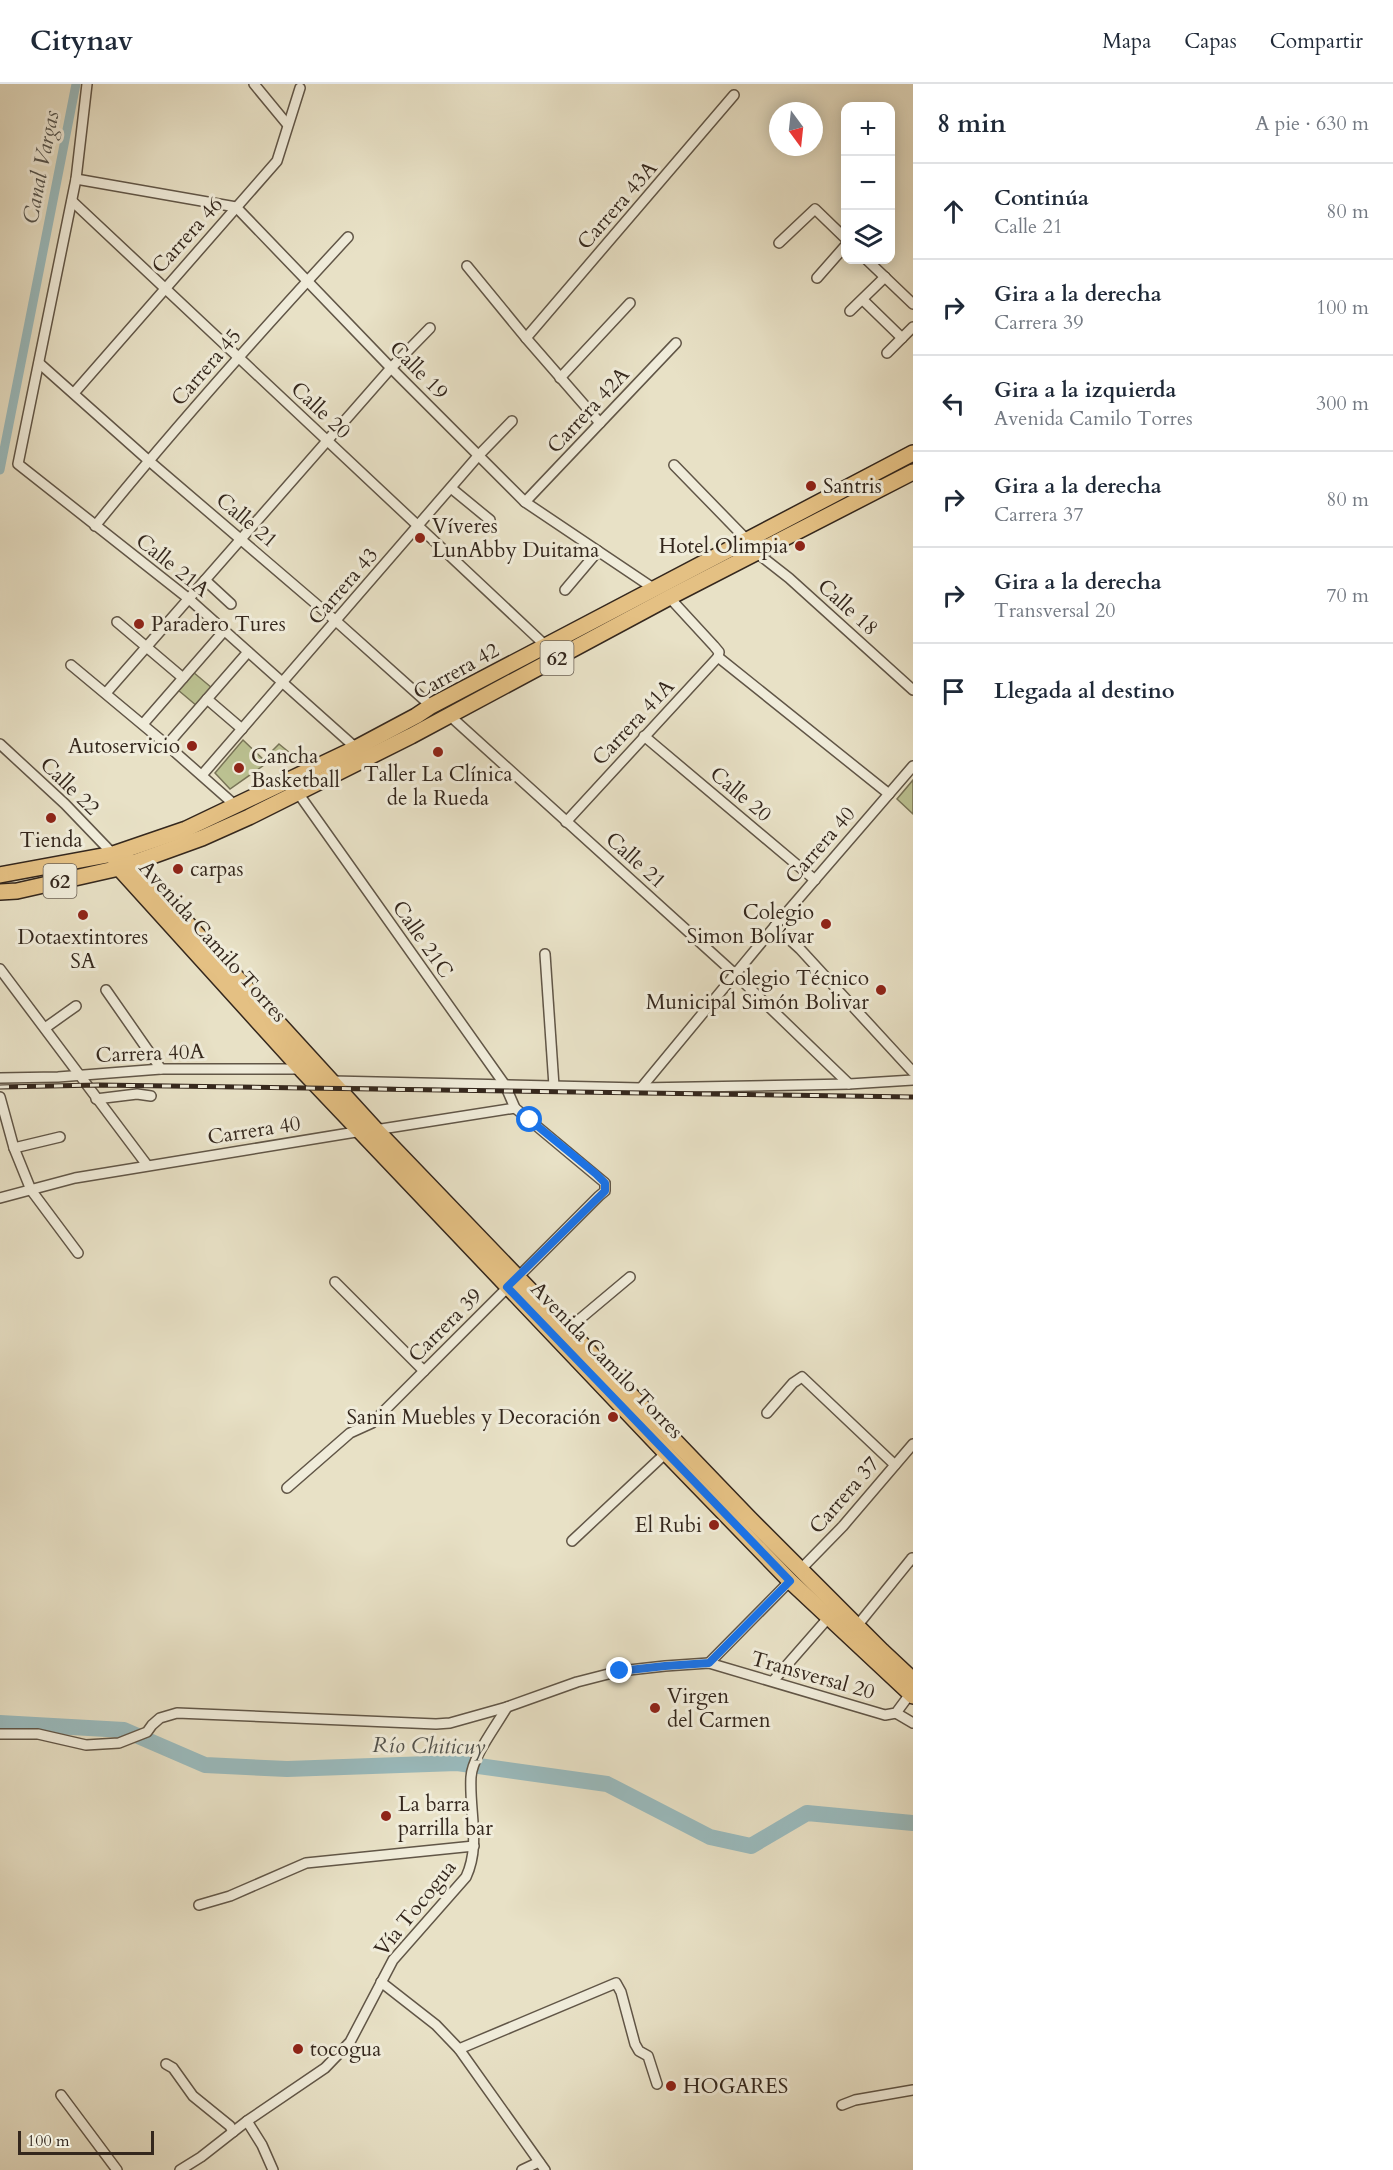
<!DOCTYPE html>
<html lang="es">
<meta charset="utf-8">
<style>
body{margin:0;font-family:Cardo,serif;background:#f6f6f7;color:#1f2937}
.controls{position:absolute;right:18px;top:18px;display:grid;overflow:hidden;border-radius:12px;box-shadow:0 3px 15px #0003}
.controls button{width:54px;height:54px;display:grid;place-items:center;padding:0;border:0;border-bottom:2px solid #e0e1e3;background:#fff;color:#1f2937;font:30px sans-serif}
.compass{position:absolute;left:769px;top:18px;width:54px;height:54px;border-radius:50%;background:#fff;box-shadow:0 3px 15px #0003;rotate:165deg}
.scale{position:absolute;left:18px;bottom:15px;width:136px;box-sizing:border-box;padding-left:6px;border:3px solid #34271d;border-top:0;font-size:16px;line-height:21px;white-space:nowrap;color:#34271d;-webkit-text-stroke:4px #f0ecda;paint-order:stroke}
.stop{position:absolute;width:18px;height:18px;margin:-14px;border:4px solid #1a73e8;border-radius:50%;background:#fff}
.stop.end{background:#1a73e8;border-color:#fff;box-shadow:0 2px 6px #0008}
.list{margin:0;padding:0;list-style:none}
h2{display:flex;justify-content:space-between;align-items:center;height:78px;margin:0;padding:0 24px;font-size:26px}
h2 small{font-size:20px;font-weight:400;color:#747a83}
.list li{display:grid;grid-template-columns:39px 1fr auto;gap:18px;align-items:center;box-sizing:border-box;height:96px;padding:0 24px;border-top:2px solid #e0e1e3}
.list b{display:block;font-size:22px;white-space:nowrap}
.list p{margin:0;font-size:20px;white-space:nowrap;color:#747a83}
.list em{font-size:20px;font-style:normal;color:#747a83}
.icon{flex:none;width:33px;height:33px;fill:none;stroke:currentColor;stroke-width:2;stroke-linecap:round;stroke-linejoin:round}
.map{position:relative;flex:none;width:913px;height:2086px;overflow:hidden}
header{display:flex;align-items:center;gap:36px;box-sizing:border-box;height:84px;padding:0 30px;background:#fff;border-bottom:2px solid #e0e1e3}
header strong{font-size:28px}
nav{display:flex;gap:33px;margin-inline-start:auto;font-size:21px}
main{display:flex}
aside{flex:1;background:#fff}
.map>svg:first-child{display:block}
.green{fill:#bbc191;stroke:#787457;stroke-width:1.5}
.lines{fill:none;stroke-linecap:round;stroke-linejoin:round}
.canal{stroke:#9abbbe;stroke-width:9}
.river{stroke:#9abbbe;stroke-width:16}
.minor-casing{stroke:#615647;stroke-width:12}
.primary-casing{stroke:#34271d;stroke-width:18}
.trunk-casing{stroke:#34271d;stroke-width:18}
.minor{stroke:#f0ecda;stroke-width:9}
.primary{stroke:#e4c083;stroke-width:15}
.trunk{stroke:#e4c083;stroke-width:15}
.rail-casing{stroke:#34271d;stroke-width:5}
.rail{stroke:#f0ecda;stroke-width:3;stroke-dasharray:9;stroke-linecap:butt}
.route{stroke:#1a73e8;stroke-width:8}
.poi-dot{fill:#8f2418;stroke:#f0ecda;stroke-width:2}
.labels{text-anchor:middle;stroke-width:6;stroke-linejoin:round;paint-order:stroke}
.shield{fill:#f0ecda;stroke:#6c6256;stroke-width:1.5}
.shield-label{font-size:20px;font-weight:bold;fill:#34271d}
.street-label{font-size:21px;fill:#34271d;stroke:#f0ecda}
.poi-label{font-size:21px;fill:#34271d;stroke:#f0ecda;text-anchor:start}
.water-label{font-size:22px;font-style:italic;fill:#53534d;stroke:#f0ecda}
</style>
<header>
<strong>Citynav</strong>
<nav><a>Mapa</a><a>Capas</a><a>Compartir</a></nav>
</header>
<main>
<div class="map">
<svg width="913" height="2086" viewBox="0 0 913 2086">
<rect width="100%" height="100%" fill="#e8e1c6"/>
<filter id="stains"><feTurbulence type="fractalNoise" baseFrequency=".00333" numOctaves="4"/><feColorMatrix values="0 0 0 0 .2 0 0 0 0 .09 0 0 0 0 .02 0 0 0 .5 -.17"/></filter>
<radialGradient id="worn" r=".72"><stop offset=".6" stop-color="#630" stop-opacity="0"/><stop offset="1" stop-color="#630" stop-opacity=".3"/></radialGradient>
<g class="green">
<path d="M193 588 212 604 197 622 178 606Z"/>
<path d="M243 656 267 679 230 705 215 689Z"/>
<path d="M279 660 290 669 269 679 265 674Z"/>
<path d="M913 696V730L897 715Z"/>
</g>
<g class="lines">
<path class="canal" d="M0 386 76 0"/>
<path class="river" d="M0 1639 124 1646 205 1681 287 1685 457 1679 607 1700 710 1753 751 1762 807 1729 913 1739"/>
<defs>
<g id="minor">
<path d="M87 0 76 95 18 380 189 515 356 664"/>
<path d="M254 0 287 40"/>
<path d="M76 95 236 123 391 284 525 418 656 506"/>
<path d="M72 117 546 562"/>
<path d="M779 159 815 125 846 155"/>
<path d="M867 176 913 220"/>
<path d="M467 182 526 254 600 339"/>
<path d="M817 194 846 161"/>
<path d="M863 216 902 254"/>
<path d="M850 227 885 193"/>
<path d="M526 254 734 11"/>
<path d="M887 269 913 243"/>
<path d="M39 279 148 376 336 537 431 622"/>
<path d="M560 294 630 219"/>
<path d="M74 309 277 77 300 4"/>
<path d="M674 381 747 456"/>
<path d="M451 404 490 436"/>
<path d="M525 418 676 259"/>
<path d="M95 442C176 342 261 247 348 153"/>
<path d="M757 469 789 494 913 606"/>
<path d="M205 496 231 520"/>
<path d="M565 506 598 467"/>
<path d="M117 538 183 594"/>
<path d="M718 573 889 710"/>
<path d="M71 581 167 661 236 722"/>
<path d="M106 609 391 284 430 244"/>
<path d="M207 615 242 645"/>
<path d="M449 631 735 890 849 1000"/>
<path d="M143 640 224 547"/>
<path d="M644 652 815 796"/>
<path d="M0 660 65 720 113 770"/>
<path d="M167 661 248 568"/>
<path d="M202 691 478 372 512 337"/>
<path d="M566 738 718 573 719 568 714 562 668 512"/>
<path d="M775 842 800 865 913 988"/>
<path d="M545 870 554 1002"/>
<path d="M0 885 147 1081"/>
<path d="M106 906 161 985"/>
<path d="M45 944 76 922"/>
<path d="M0 994 58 993 161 985H303"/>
<path d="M332 997 641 1004 849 1000 913 996"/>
<path d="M641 1004 775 842 913 682"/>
<path d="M0 1013 14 1064 31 1106 78 1169"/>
<path d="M96 1015 137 1010 151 1012"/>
<path d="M375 1046 515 1024"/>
<path d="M14 1064 60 1053"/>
<path d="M0 1114 75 1094 362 1047"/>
<path d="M335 1198 424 1287"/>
<path d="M568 1245 630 1193"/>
<path d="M767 1329 793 1299 802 1293 895 1381"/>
<path d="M287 1404 350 1349 372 1339 599 1112 605 1107V1099L515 1024 505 1001 298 709"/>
<path d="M572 1457 668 1367"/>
<path d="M801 1485 843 1442 913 1360"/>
<path d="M857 1542 912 1474"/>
<path d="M709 1579 790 1497"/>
<path d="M773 1597 829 1533"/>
<path d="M896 1629 913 1639"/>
<path d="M0 1650H38L86 1661 119 1659 147 1648 152 1641 160 1634 177 1629 436 1640 450 1639 507 1623 577 1598 620 1587 665 1582 709 1579 885 1631 896 1629 913 1606"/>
<path d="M199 1821 230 1812 306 1779 474 1762"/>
<path d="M381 1898 436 1941 459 1965 545 2086"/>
<path d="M459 1965 616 1899 621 1908 635 1960 639 1967 648 1972 657 2000"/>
<path d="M166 1980 173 1984 193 2012 230 2042 233 2048"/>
<path d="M61 2011 117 2086"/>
<path d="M842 2021 855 2016 913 2006"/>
<path d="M247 2037 262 2061 273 2086"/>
<path d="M180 2086 201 2073 247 2037 325 1984 350 1958 393 1876 466 1793C481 1761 469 1727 471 1693 472 1673 497 1641 507 1623"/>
<path d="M522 2086 539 2078"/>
</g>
<g id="primary">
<path d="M114 773 119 784 302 986 666 1369 790 1497 913 1612"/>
<path d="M121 774 132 779 376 1046 749 1434 882 1567 913 1596"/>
</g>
<g id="trunk">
<path d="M0 791 113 770 186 745 356 664 416 632 431 622 913 369"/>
<path d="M0 808 17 807 119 784 202 754 249 733 411 652 670 513 913 388"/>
</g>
</defs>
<use href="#minor" class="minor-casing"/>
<use href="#primary" class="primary-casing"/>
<use href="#trunk" class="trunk-casing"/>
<use href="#minor" class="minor"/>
<use href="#primary" class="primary"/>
<use href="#trunk" class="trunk"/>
<defs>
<path id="rail" d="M0 1003 99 1001 913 1013"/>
</defs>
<use href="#rail" class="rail-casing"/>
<use href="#rail" class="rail"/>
</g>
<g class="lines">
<path class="route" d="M530 1036 596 1090 605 1099V1107L507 1203 790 1497 709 1579 665 1582 620 1587"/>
</g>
<g class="poi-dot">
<circle cx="811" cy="402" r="6"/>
<circle cx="420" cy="454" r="6"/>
<circle cx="800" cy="462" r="6"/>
<circle cx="139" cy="540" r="6"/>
<circle cx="192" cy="662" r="6"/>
<circle cx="438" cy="668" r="6"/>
<circle cx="239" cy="684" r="6"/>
<circle cx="51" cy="734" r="6"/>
<circle cx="178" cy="785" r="6"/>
<circle cx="83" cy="831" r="6"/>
<circle cx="826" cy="840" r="6"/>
<circle cx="881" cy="906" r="6"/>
<circle cx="613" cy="1333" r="6"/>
<circle cx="714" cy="1441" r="6"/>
<circle cx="655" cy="1624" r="6"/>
<circle cx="386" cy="1732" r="6"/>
<circle cx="298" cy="1965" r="6"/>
<circle cx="671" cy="2002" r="6"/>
</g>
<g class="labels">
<g class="shield">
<rect x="540.5" y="557" width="33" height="34" rx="4.5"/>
<rect x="43.5" y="780" width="33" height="34" rx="4.5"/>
</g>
<g class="shield-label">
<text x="557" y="581">62</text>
<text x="60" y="804">62</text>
</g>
<g class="street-label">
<text transform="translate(617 121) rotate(-49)" y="7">Carrera 43A</text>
<text transform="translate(187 151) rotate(-48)" y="7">Carrera 46</text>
<text transform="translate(206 283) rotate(-49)" y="7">Carrera 45</text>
<text transform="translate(419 286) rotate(45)" y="7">Calle 19</text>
<text transform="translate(321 326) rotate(43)" y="7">Calle 20</text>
<text transform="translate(588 326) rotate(-47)" y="7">Carrera 42A</text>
<text transform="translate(247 436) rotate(40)" y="7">Calle 21</text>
<text transform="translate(173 481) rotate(39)" y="7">Calle 21A</text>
<text transform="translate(343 502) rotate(-49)" y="7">Carrera 43</text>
<text transform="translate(848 523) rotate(42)" y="7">Calle 18</text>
<text transform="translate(456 587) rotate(-29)" y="7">Carrera 42</text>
<text transform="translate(633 638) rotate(-47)" y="7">Carrera 41A</text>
<text transform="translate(70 702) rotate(44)" y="7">Calle 22</text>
<text transform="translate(741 710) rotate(40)" y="7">Calle 20</text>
<text transform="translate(820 761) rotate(-49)" y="7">Carrera 40</text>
<text transform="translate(636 776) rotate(42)" y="7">Calle 21</text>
<text transform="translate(423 855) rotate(55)" y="7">Calle 21C</text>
<text transform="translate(213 857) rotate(48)" y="7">Avenida Camilo Torres</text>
<text transform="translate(150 969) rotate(-2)" y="7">Carrera 40A</text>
<text transform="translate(254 1046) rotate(-9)" y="7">Carrera 40</text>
<text transform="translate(445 1241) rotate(-45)" y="7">Carrera 39</text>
<text transform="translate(607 1276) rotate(46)" y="7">Avenida Camilo Torres</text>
<text transform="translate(844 1411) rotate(-49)" y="7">Carrera 37</text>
<text transform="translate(813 1591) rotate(16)" y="7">Transversal 20</text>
<text transform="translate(415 1824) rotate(-51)" y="7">Vía Tocogua</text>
</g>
<g class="poi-label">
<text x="823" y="409">Santris</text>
<text x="432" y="449">Víveres<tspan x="432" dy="24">LunAbby Duitama</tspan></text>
<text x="788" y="469" text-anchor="end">Hotel Olimpia</text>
<text x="151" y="547">Paradero Tures</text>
<text x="180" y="669" text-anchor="end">Autoservicio</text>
<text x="251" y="679">Cancha<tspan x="251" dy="24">Basketball</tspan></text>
<text x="438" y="697" text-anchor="middle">Taller La Clínica<tspan x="438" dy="24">de la Rueda</tspan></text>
<text x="51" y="763" text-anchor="middle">Tienda</text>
<text x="190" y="792">carpas</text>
<text x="814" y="835" text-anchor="end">Colegio<tspan x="814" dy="24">Simon Bolívar</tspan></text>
<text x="83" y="860" text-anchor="middle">Dotaextintores<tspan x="83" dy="24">SA</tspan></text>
<text x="869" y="901" text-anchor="end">Colegio Técnico<tspan x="869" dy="24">Municipal Simón Bolivar</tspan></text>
<text x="601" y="1340" text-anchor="end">Sanin Muebles y Decoración</text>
<text x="702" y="1448" text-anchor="end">El Rubi</text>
<text x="667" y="1619">Virgen<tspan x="667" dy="24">del Carmen</tspan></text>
<text x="398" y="1727">La barra<tspan x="398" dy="24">parrilla bar</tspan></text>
<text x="310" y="1972">tocogua</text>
<text x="683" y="2009">HOGARES</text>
</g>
<g class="water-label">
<text transform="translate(40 83) rotate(-79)" y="8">Canal Vargas</text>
<text transform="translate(429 1661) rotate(1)" y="8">Río Chiticuy</text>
</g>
</g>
<rect width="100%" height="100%" filter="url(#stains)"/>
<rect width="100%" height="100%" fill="url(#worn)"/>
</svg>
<div class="controls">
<button>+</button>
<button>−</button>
<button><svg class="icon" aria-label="layers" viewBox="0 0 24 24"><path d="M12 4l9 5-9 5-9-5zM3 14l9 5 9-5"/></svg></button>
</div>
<svg class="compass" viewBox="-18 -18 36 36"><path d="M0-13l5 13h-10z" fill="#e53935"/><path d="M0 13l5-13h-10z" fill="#747a83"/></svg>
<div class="scale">100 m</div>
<div class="stop" style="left:530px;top:1036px"></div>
<div class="stop end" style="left:620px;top:1587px"></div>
</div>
<aside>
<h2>8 min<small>A pie · 630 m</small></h2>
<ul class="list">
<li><svg class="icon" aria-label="ahead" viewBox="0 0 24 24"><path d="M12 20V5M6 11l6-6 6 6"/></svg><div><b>Continúa</b><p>Calle 21</p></div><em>80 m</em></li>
<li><svg class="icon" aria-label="right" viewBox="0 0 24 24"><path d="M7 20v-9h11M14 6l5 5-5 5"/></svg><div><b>Gira a la derecha</b><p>Carrera 39</p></div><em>100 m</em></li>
<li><svg class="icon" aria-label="left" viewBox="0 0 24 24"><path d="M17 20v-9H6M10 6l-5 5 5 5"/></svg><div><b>Gira a la izquierda</b><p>Avenida Camilo Torres</p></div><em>300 m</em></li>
<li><svg class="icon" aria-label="right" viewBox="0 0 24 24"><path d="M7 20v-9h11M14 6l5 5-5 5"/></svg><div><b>Gira a la derecha</b><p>Carrera 37</p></div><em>80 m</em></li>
<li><svg class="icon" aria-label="right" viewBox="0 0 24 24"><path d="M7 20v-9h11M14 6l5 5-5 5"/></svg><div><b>Gira a la derecha</b><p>Transversal 20</p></div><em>70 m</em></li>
<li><svg class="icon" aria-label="arrive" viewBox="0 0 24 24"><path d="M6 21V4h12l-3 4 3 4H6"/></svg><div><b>Llegada al destino</b></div></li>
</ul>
</aside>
</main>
